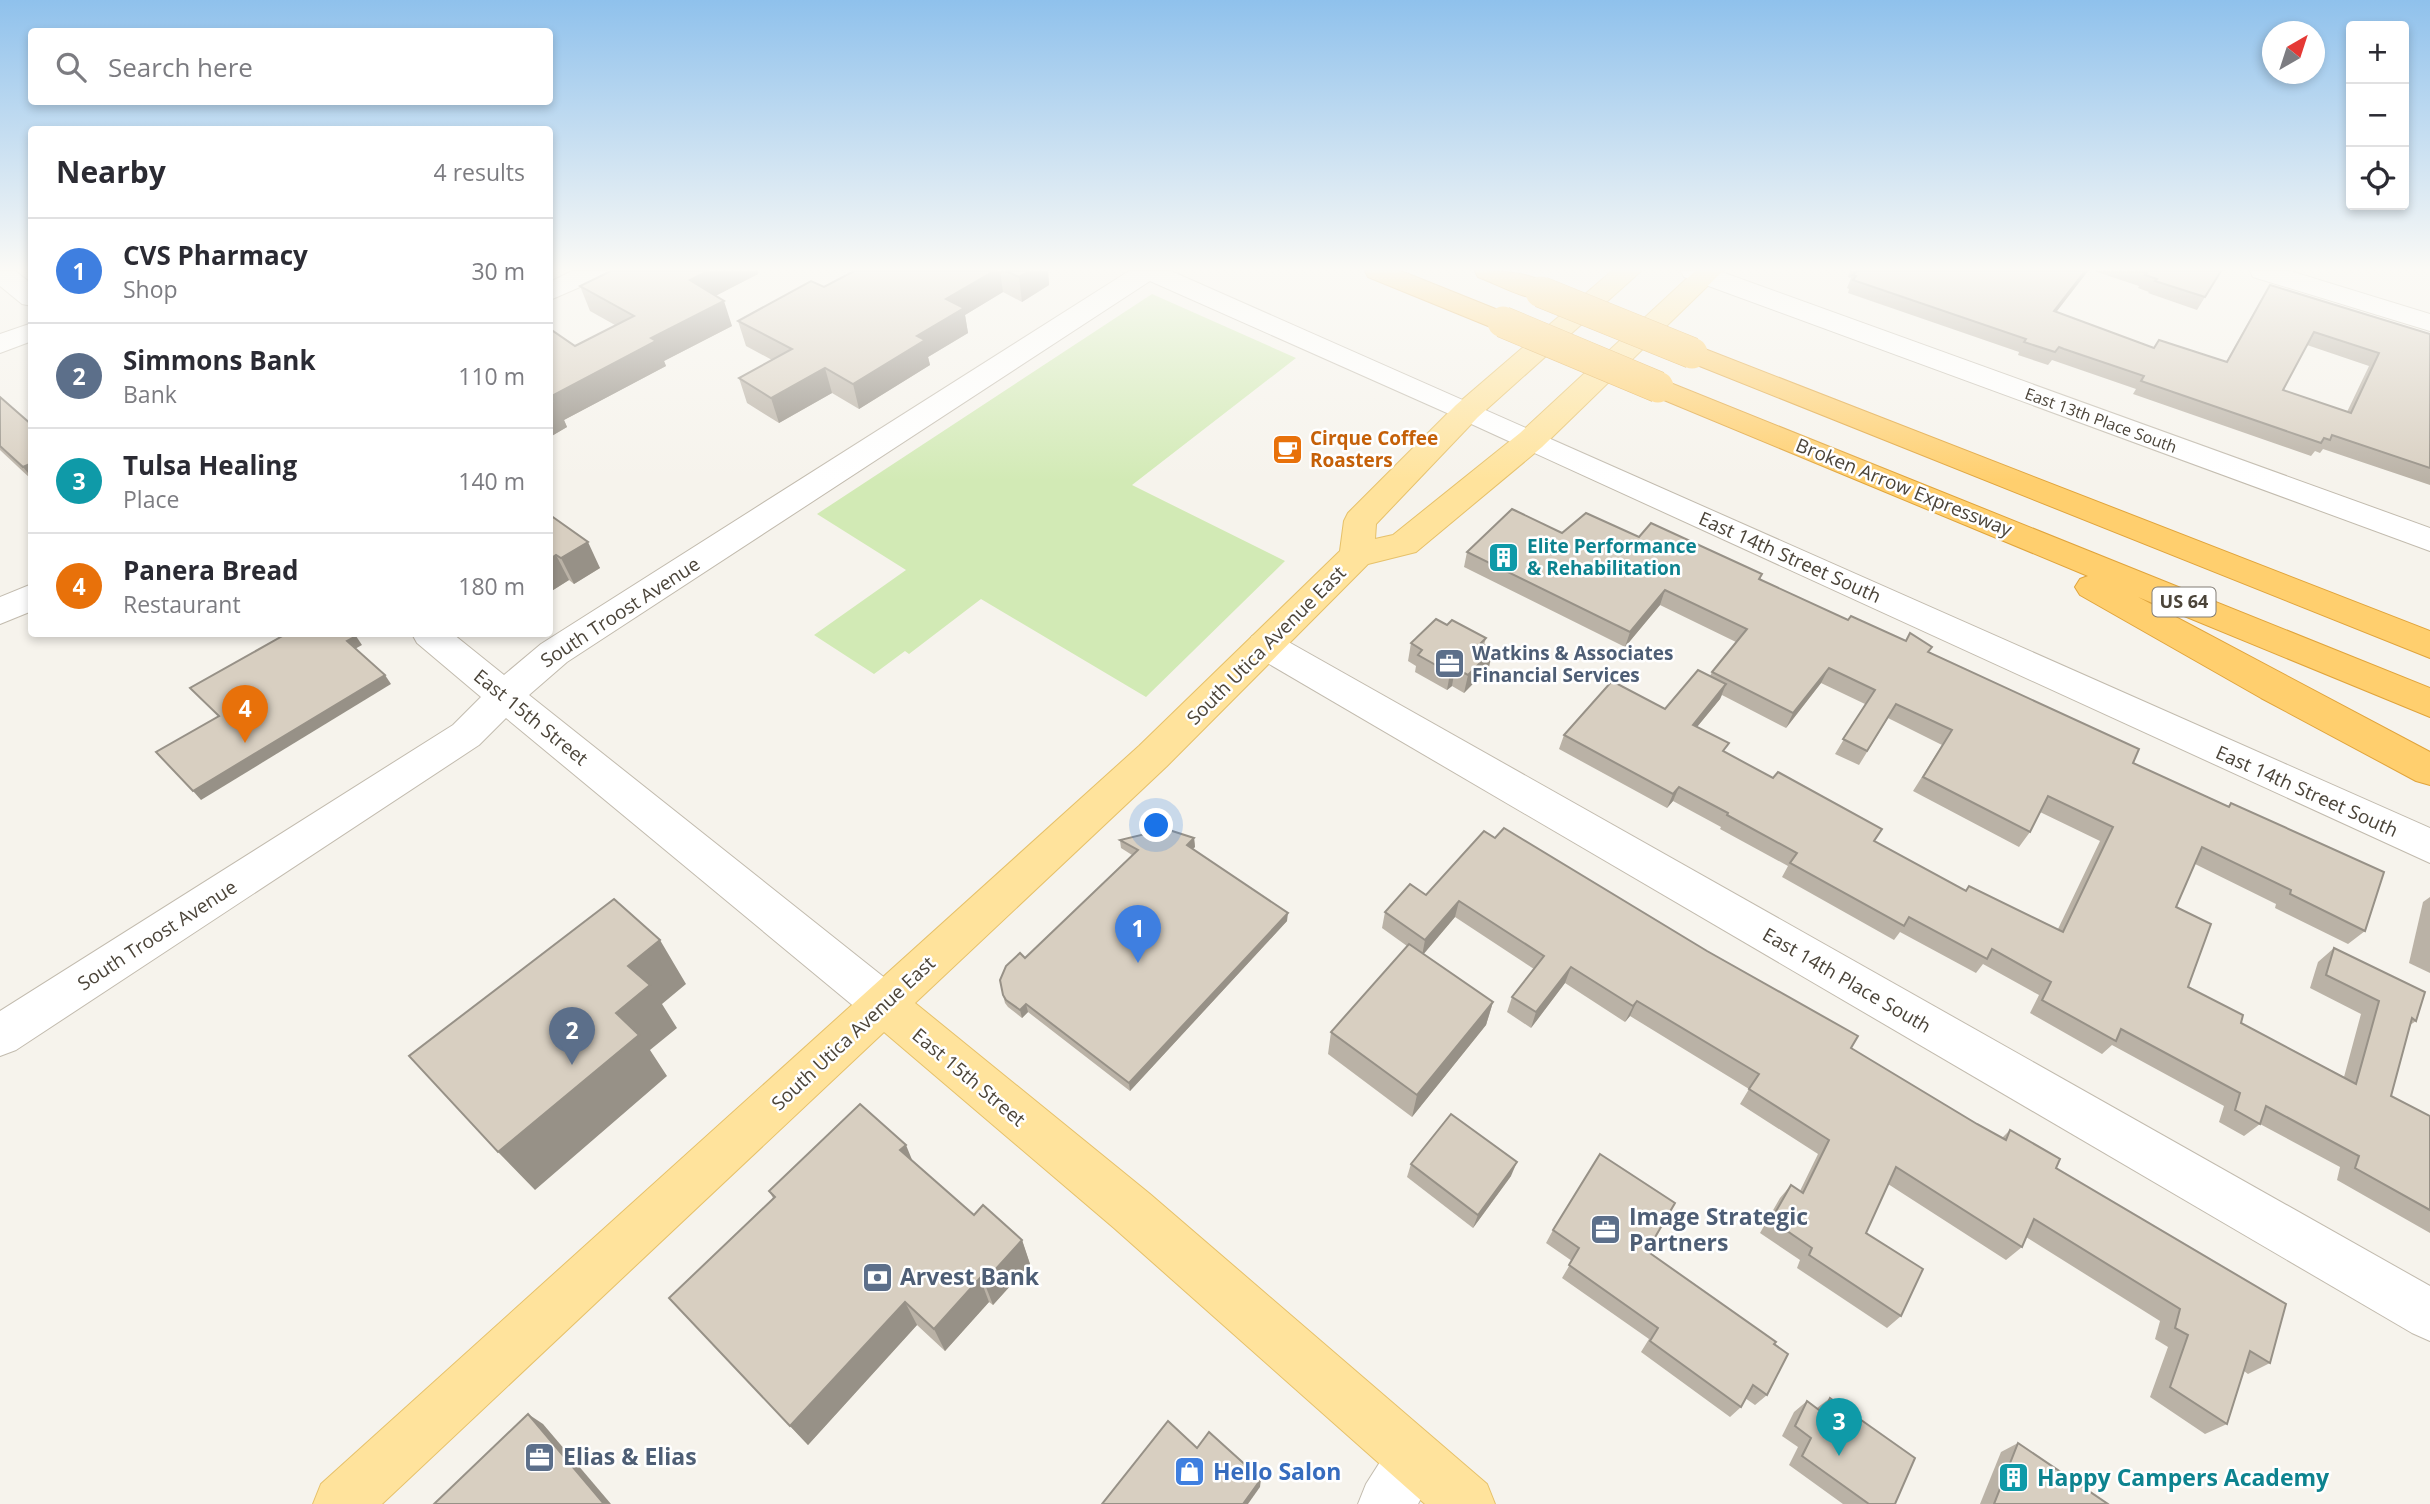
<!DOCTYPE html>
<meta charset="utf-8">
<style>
body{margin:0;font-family:"Open Sans",sans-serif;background:#f7f7f7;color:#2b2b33}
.controls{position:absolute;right:21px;top:21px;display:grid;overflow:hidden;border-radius:7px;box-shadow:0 4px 10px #0003}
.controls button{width:63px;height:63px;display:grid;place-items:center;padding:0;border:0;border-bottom:2px solid #e1e1e2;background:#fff;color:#2b2b33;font:35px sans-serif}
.compass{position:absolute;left:2262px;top:21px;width:63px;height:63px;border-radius:50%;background:#fff;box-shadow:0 4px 10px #0003;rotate:39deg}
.you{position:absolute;left:1157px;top:826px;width:24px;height:24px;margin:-18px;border:5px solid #fff;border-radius:50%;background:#1a73e8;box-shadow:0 0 0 10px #1a73e833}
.badge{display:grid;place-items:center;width:46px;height:46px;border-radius:50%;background:#1a73e8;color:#fff;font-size:23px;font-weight:700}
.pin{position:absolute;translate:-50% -58px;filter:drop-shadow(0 2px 4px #0008)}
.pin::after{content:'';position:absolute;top:37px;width:24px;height:21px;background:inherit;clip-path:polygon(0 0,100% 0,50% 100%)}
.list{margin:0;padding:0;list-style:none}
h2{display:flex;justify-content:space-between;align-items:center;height:91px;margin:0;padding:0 28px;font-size:30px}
h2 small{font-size:23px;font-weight:400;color:#7c7c81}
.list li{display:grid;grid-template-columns:46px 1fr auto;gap:21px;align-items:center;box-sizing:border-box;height:105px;padding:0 28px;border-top:2px solid #e1e1e2}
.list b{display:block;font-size:26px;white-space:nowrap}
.list p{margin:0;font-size:23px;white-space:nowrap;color:#7c7c81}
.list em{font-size:23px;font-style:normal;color:#7c7c81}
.icon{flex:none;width:38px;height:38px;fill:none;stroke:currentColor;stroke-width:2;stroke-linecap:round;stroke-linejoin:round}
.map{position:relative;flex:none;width:2430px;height:1504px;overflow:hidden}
.search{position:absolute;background:#fff;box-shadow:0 4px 10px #0003;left:28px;top:28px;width:525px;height:77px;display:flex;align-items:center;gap:18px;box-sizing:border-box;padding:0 24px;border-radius:7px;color:#7c7c81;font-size:26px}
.panel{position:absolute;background:#fff;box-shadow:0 4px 10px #0003;left:28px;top:126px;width:525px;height:511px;border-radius:7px}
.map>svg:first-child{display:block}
.green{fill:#d2eab5}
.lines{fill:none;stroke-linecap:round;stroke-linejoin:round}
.minor-casing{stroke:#c2bbae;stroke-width:2}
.major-casing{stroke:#e6c16a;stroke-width:2}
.highway-casing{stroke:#e0a43c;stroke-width:2}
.minor{fill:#fff;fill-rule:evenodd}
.major{fill:#ffe39c;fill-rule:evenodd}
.highway{fill:#ffcf6e;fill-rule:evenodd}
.highway-bridge-casing{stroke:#e0a43c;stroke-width:32;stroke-linecap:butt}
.highway-bridge{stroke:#ffcf6e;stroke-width:31}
.wall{fill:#bab2a6;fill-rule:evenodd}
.shaded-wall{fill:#979187}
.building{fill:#d8cfc1;stroke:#979187;stroke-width:2;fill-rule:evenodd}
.labels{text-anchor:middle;stroke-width:5;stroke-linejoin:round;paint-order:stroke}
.far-street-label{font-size:16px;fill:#4b4439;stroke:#fff}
.shield{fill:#fff;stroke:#817c74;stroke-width:2}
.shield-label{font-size:18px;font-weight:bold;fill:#4b4439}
.food-label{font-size:19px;font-weight:bold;fill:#c56008;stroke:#fff;text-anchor:start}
.street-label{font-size:19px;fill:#4b4439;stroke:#fff}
.culture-label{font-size:19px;font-weight:bold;fill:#0d838f;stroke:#fff;text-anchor:start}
.service-label{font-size:19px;font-weight:bold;fill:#4e5e75;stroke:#fff;text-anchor:start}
.near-service-label{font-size:23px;font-weight:bold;fill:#4e5e75;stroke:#fff;text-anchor:start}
.near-shop-label{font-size:23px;font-weight:bold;fill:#366cbe;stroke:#fff;text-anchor:start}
.near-culture-label{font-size:23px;font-weight:bold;fill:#0d838f;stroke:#fff;text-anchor:start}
</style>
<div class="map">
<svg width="2430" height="1504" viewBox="0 0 2430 1504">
<rect width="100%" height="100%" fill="#f6f3ec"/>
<path class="green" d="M1152 294 1296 358 1132 485 1285 561 1146 697 981 599 909 654 905 651 874 674 814 635 906 570 817 514Z"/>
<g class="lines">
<defs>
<g id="minor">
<path d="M0 271H15L32 284V306L22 304 0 286Z"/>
<path d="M572 271H606L603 277 550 300V282Z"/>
<path d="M1129 271H1171L2430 828V863L1456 417 1150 281 567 662 529 695 900 990 906 1004 900 1018 884 1024 868 1018 506 718 479 745 16 1050 0 1056V1011L453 725 481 697 417 643 412 634H453L504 675 541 644Z"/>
<path d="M1681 271H1719L2430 528V551L1684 277Z"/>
<path d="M2250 271H2290L2430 314V331L2253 277Z"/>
<path d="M32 323V341L0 353V334Z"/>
<path d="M32 584V611L0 624V597Z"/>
<path d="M1265 632 1278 636 2430 1286V1341L2412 1333 1252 654 1247 645 1252 636Z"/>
<path d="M1414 1432 1434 1440 1442 1460 1418 1504H1358L1366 1484 1394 1440Z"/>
</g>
<path id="major" d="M1612 271H1641L1478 417 1376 524 1375 539 1393 535 1520 433 1695 271H1723L1542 447 1416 552 1368 564 1167 766 915 1003 1150 1194 1487 1484 1495 1504H1425L1114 1228 884 1032 382 1504H313L321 1484 1139 746 1340 551 1344 521 1348 513 1456 405Z"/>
<g id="highway">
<path d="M1365 271H1401L1513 316 1517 322 1513 328 1503 330 1493 328 1368 277Z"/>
<path d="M1475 271C1498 271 1540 271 1555 292L1551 298C1528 303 1500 285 1478 277Z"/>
<path d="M1692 344 2430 631V658L1682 359 1678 353 1682 347Z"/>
<path d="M1658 378 2430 688V717L2138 597 2430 752V785L2416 781 2261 698 2080 595 2075 587 2080 579 2088 576 1647 393 1643 387 1647 381Z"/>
</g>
</defs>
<use href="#minor" class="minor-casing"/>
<use href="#major" class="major-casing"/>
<use href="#highway" class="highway-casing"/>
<use href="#minor" class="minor"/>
<use href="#major" class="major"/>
<use href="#highway" class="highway"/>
<defs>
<g id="highway-bridge">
<path d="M1541 292 1692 353"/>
<path d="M1503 322 1658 387"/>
</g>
</defs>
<use href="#highway-bridge" class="highway-bridge-casing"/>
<use href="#highway-bridge" class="highway-bridge"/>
</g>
<g class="wall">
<path d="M611 271H757L758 274 715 296 732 326 664 361 666 366 564 420 567 427 550 437 575 346 615 325 590 311 580 286Z"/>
<path d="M854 271H1048L1049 285 1022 302 1003 292 965 315 968 333 928 357 930 365 859 409 832 393 779 423 747 403 739 378 772 360 746 346 738 321 824 287Z"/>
<path d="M1850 271H2088L2056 312 2154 348 2226 362 2262 298 2270 285 2430 334V485L2323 449 2320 453 2315 451 2311 456 2133 394 2136 389 2052 360 2048 365 2018 355 2019 352 1848 293 1849 289 1847 288 1851 278 1848 277ZM2307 345 2369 366 2347 412 2283 390Z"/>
<path d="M2094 271H2221L2197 310 2148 293 2149 292 2138 288 2139 286Z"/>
<path d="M0 397 32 425V480L0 450Z"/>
<path d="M550 515 600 568 574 584 569 580 550 592Z"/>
<path d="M1562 533 1639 537 1762 574 1760 580 1848 620 1928 652 2133 763 2228 806 2231 803 2365 931 2348 944 2275 908 2276 904 2195 864 2176 907 2188 987 2241 1023 2344 1077 2361 1014 2310 988 2318 962 2334 948 2416 1021 2410 1025 2391 1096 2430 1116V1233L2337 1180 2340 1167 2260 1124 2244 1136 2219 1122 2224 1106 2112 1045 2102 1054 2030 1013 2039 995 1983 964 1976 973 1900 932 1894 940 1782 877 1788 866 1720 829 1721 827 1673 801 1667 808 1559 749 1564 735 1665 709 1710 676 1712 672 1736 642 1660 605 1625 647 1464 567 1467 552ZM1821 683 1865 704 1835 754 1859 765 1888 718 1942 745 1913 791 2019 847 2030 832 2040 812 2100 841 2058 929 1969 886 1965 891 1874 841 1725 752 1697 727 1720 699 1722 695 1786 728Z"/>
<path d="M1447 625 1486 638 1484 645 1489 667 1464 693 1452 686 1447 690 1415 672 1416 666 1408 661 1411 643Z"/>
<path d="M1484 831 1851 1048 1977 1124 2002 1138 2010 1130 2056 1168 2270 1363 2248 1374 2244 1371 2227 1424 2205 1434 2150 1397 2168 1347 2155 1339 2160 1321 2026 1237 2022 1247 2006 1260 1888 1184 1866 1233 1901 1316 1887 1328 1797 1268 1800 1260 1760 1233 1780 1198 1791 1185 1800 1191 1818 1154 1740 1104 1749 1089 1630 1016 1625 1022 1565 983 1531 1028 1507 1012 1512 997 1534 969 1455 917 1423 954 1493 1002 1486 1025 1412 1117 1328 1054 1331 1032 1407 946 1382 928 1385 912 1426 895Z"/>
<path d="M1194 838 1195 847 1192 849 1287 921 1130 1091 1028 1012 1022 1018 1008 1007 1005 1003 1003 995 1132 855 1121 848 1120 840Z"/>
<path d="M2430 897V973L2409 963 2423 902Z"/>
<path d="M913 1161 974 1215 1022 1240 1030 1264 993 1305 989 1302 945 1351 917 1325 808 1445 669 1298 773 1198 769 1191Z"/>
<path d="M1411 1164 1511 1176 1473 1228 1407 1177Z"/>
<path d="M1553 1230 1647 1251 1774 1344 1767 1395 1755 1405 1745 1398 1741 1407 1730 1417 1641 1352 1649 1339 1562 1278 1572 1261 1546 1243Z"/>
<path d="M1830 1398 1895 1504H1843L1789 1465 1798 1447 1782 1436 1794 1412 1807 1401 1817 1408Z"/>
<path d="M2018 1443 2108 1504H1980L2001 1452Z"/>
</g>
<g class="shaded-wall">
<path d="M708 271H757L758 274 698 305 690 280Z"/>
<path d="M994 271H1000L1003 292 965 315 968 333 928 357 930 365 859 409 853 384 917 336 946 299Z"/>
<path d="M1030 271H1048L1049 285 1022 302 1019 277Z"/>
<path d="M2085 271H2088L2047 324 2054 311Z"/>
<path d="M724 301 732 326 664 361 666 366 564 420 567 427 550 437V397L651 338Z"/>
<path d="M825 368 832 393 779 423 771 398Z"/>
<path d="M32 463V478L23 467Z"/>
<path d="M588 542 600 568 574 584 561 558Z"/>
<path d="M556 555 569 580 550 592V559Z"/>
<path d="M1665 590 1660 605 1625 647 1630 632Z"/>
<path d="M356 636 362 645 353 650 347 641Z"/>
<path d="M1493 650 1489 667 1464 693 1468 675Z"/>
<path d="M1455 668 1452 686 1447 690 1450 673Z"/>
<path d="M1829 668 1821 683 1786 728 1793 713Z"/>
<path d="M385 675 391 684 201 800 193 791Z"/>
<path d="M1726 684 1720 699 1687 739 1693 725Z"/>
<path d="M1679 787 1673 801 1667 808 1673 794Z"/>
<path d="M1194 838 1195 847 1187 854V845Z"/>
<path d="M1459 901 1455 917 1422 956 1425 940Z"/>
<path d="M1288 913 1287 921 1130 1091 1129 1083Z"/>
<path d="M660 940 686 984 662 1004 677 1028 650 1050 667 1076 535 1190 498 1152 616 1013 628 966Z"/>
<path d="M1571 967 1565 983 1531 1028 1536 1012Z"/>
<path d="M1637 1001 1630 1016 1625 1022 1633 1006Z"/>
<path d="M1493 1002 1486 1025 1412 1117 1417 1095Z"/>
<path d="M1026 1004 1028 1012 1022 1018 1020 1010Z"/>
<path d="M906 1145 917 1172 900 1150Z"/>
<path d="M1517 1162 1511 1176 1473 1228 1478 1215Z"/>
<path d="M1022 1240 1030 1264 993 1305 984 1282Z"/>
<path d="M980 1278 989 1302 945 1351 934 1329Z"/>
<path d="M905 1302 917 1325 808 1445 790 1426Z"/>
<path d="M528 1414 543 1424 611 1504H604Z"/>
<path d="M1261 1479 1260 1487 1248 1504H1243Z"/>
</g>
<g class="building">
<path d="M611 271H708L690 280 724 301 651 338 656 341 550 397V329L575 346 634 316 580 286Z"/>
<path d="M854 271H994L946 299 964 308 917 336 925 340 853 384 825 368 771 398 739 378 792 349 738 321 811 281 824 287Z"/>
<path d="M1006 271H1030L1019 277Z"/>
<path d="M1857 271H2085L2054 311 2154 348 2159 340 2227 362 2270 285 2430 334V468L2332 435 2330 440 2324 438 2321 443 2141 381 2144 376 2064 349 2059 347 2055 352 2024 342 2026 339 1853 280 1856 276 1853 275ZM2314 332 2379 353 2351 413 2283 390Z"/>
<path d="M2140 271H2221L2205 297 2155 281 2157 279 2145 275 2147 273Z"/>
<path d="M0 397 32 425V463L23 467 0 446Z"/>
<path d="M550 398 555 402 550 405Z"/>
<path d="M1512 509 1562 533 1586 513 1639 537 1651 523 1762 574 1759 579 1848 620 1851 616 1906 641 1910 633 1932 647 1928 652 2139 749 2133 763 2229 807 2231 803 2384 872 2365 931 2290 894 2291 890 2202 847 2176 907 2211 924 2188 987 2243 1015 2241 1023 2356 1084 2379 1001 2326 975 2334 948 2425 992 2416 1021 2412 1018 2391 1096 2430 1116V1210L2355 1168 2359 1156 2266 1106 2260 1124 2235 1110 2240 1093 2121 1029 2116 1041 2042 1000 2051 982 1992 949 1987 959 1909 917 1904 926 1790 863 1797 853 1727 815 1728 813 1679 787 1673 794 1564 735 1612 681 1665 709 1698 670 1726 684 1693 725 1729 743 1723 751 1773 778 1778 772 1882 829 1874 841 1966 891 1969 886 2063 932 2113 827 2048 796 2030 832 1923 777 1952 730 1896 704 1867 751 1843 739 1875 690 1829 668 1793 713 1712 672 1747 629 1665 590 1630 632 1467 552Z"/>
<path d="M550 515 588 542 561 558 556 555 550 559Z"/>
<path d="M1436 619 1447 625 1452 620 1486 638 1481 643 1493 650 1468 675 1455 668 1450 673 1418 655 1422 650 1411 643Z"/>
<path d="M286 634H354L356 636 347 641 385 675 193 791 156 752 219 716 190 688Z"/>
<path d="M1504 828 1707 951 1858 1036 1851 1048 1977 1124 2006 1140 2010 1130 2060 1159 2056 1168 2286 1304 2270 1363 2250 1351 2227 1424 2170 1387 2188 1335 2175 1328 2180 1309 2034 1219 2022 1247 1896 1167 1866 1233 1923 1269 1901 1316 1809 1255 1812 1248 1771 1220 1791 1185 1803 1193 1829 1140 1749 1089 1759 1074 1637 1001 1633 1006 1571 967 1536 1012 1512 997 1544 956 1459 901 1425 940 1385 912 1410 884 1426 895 1484 831 1495 838Z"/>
<path d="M1166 829 1194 838 1187 845 1288 913 1129 1083 1026 1004 1020 1010 1006 1000 1003 995 1000 980 1006 966 1020 953 1025 958 1138 850 1120 840Z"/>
<path d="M614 899 660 940 628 966 650 985 616 1013 639 1035 498 1152 409 1056Z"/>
<path d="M1409 944 1493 1002 1417 1095 1331 1032Z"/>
<path d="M860 1104 906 1145 900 1150 974 1215 983 1205 1022 1240 984 1282 980 1278 934 1329 905 1302 790 1426 669 1298 775 1197 769 1191Z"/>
<path d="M1451 1114 1517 1162 1478 1215 1411 1164Z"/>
<path d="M1600 1154 1675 1203 1647 1251 1776 1342 1774 1344 1788 1354 1767 1395 1753 1385 1741 1407 1650 1341 1658 1328 1569 1265 1579 1248 1553 1230Z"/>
<path d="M1830 1398 1915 1458 1895 1504H1869L1802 1456 1811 1438 1795 1426 1807 1401 1823 1413Z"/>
<path d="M528 1414 604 1504H434Z"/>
<path d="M1168 1421 1197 1448 1209 1432 1261 1479 1243 1504H1102Z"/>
<path d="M2018 1443 2108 1504H1994Z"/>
</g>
<linearGradient id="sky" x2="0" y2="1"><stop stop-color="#8fc1ec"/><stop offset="0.56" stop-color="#fbfaf6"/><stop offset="1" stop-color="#fbfaf6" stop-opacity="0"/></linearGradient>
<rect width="2430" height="481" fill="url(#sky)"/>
<defs>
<symbol id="cafe-square" viewBox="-11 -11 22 22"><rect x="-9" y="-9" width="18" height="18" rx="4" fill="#e8710a" stroke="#fff"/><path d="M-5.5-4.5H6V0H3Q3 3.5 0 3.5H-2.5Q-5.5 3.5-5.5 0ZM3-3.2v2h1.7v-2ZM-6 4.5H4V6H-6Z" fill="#fff"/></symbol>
<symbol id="building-square" viewBox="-11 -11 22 22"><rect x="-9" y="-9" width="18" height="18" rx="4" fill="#0f9aa8" stroke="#fff"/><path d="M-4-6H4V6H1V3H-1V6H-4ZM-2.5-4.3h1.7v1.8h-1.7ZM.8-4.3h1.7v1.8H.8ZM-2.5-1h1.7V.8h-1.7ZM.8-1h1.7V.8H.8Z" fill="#fff"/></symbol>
<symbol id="office-square" viewBox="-11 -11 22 22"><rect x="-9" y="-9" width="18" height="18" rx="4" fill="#5c6f8a" stroke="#fff"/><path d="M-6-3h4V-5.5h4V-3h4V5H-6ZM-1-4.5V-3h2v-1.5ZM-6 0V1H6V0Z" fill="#fff"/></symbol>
<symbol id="bank-square" viewBox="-11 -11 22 22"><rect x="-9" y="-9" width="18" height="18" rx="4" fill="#5c6f8a" stroke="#fff"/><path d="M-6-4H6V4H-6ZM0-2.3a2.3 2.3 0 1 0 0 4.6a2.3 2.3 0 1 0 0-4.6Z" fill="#fff"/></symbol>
<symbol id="shop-square" viewBox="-11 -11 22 22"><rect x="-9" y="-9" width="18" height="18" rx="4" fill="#3f7fe0" stroke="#fff"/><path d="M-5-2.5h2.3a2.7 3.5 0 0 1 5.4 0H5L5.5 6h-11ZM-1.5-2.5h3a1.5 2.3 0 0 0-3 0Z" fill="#fff"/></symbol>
</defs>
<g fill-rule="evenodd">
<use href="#cafe-square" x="1270" y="432" width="35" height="35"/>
<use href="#building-square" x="1486" y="540" width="35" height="35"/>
<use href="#office-square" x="1432" y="646" width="35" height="35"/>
<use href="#office-square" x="1588" y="1212" width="35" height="35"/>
<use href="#bank-square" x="860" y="1260" width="35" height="35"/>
<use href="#office-square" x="522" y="1440" width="35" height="35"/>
<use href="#shop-square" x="1172" y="1454" width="35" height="35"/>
<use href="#building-square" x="1996" y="1460" width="35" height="35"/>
</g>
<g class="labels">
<g class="far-street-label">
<text transform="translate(2101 420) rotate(20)" y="6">East 13th Place South</text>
</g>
<rect class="shield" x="2152.5" y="587.5" width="63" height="29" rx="5"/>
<g class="shield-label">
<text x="2184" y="608">US 64</text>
</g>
<g class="food-label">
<text x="1310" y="445">Cirque Coffee<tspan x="1310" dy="22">Roasters</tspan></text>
</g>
<g class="street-label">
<text transform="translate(1904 487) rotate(22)" y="7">Broken Arrow Expressway</text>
<text transform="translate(1790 557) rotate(24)" y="7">East 14th Street South</text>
<text transform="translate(620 612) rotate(-33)" y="7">South Troost Avenue</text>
<text transform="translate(1266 645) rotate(-45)" y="7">South Utica Avenue East</text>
<text transform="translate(531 717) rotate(39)" y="7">East 15th Street</text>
<text transform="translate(2307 791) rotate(24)" y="7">East 14th Street South</text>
<text transform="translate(157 935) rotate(-33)" y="7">South Troost Avenue</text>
<text transform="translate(1847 980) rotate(30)" y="7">East 14th Place South</text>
<text transform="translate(853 1033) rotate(-43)" y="7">South Utica Avenue East</text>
<text transform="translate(969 1077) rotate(40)" y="7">East 15th Street</text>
</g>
<g class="culture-label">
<text x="1527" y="553">Elite Performance<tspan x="1527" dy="22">&amp; Rehabilitation</tspan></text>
</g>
<g class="service-label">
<text x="1472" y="660">Watkins &amp; Associates<tspan x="1472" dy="22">Financial Services</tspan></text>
</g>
<g class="near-service-label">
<text x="1629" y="1225">Image Strategic<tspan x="1629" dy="26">Partners</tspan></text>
<text x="900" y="1285">Arvest Bank</text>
<text x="563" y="1465">Elias &amp; Elias</text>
</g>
<g class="near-shop-label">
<text x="1213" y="1480">Hello Salon</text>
</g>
<g class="near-culture-label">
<text x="2037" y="1486">Happy Campers Academy</text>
</g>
</g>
</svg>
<div class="controls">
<button>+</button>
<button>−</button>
<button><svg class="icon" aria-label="locate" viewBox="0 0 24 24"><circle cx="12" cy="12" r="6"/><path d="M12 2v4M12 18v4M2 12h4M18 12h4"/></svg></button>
</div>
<svg class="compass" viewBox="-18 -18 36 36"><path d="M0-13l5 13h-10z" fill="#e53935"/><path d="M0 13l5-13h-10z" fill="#7c7c81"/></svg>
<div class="you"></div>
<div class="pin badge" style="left:1138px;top:963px;background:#3f7fe0">1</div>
<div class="pin badge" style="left:572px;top:1065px;background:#5c6f8a">2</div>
<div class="pin badge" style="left:1839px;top:1456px;background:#0f9aa8">3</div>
<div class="pin badge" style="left:245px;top:743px;background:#e8710a">4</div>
<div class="search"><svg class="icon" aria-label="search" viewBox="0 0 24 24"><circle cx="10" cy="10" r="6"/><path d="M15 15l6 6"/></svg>Search here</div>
<section class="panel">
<h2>Nearby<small>4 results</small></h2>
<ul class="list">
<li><span class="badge" style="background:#3f7fe0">1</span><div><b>CVS Pharmacy</b><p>Shop</p></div><em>30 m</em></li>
<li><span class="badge" style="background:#5c6f8a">2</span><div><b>Simmons Bank</b><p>Bank</p></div><em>110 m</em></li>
<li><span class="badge" style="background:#0f9aa8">3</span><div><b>Tulsa Healing</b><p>Place</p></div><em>140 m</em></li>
<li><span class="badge" style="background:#e8710a">4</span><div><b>Panera Bread</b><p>Restaurant</p></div><em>180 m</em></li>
</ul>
</section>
</div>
